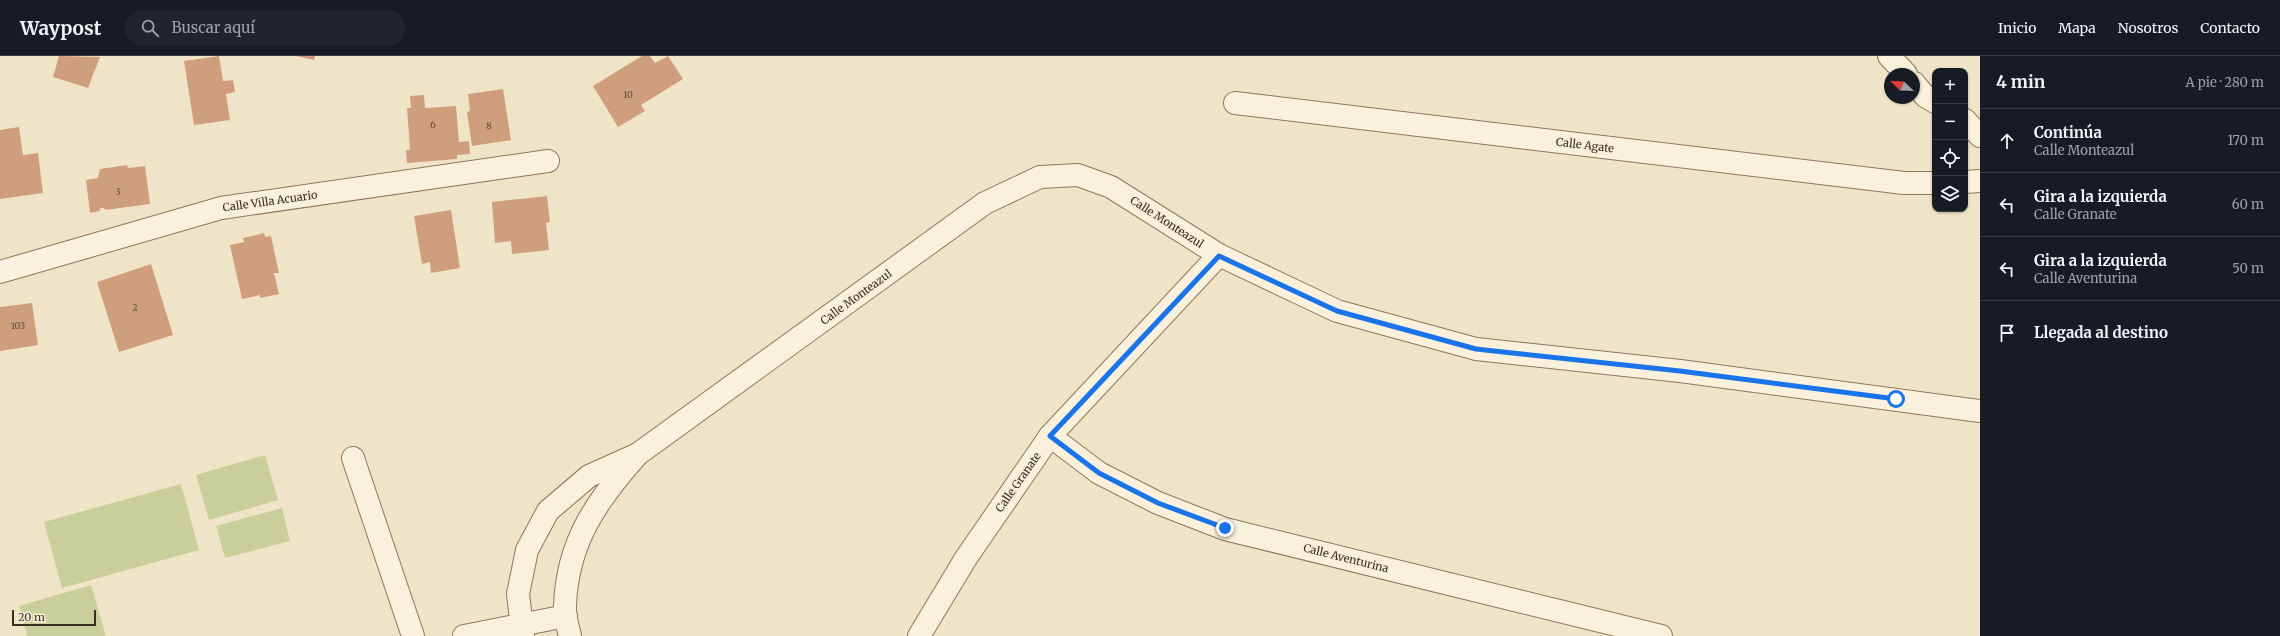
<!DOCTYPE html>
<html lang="es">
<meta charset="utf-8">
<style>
body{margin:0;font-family:Merriweather,serif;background:#20242c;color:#f1f3f6}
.controls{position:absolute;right:12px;top:12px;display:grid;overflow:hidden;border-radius:8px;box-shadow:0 1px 3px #0004}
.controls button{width:36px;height:36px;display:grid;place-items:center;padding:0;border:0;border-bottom:1px solid #363941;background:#171b24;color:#f1f3f6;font:20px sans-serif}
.compass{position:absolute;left:1884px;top:12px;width:36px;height:36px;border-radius:50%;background:#171b24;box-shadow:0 1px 3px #0004;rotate:293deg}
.scale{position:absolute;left:12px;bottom:10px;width:84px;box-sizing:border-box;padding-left:4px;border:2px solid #3d2e20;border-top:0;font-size:11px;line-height:14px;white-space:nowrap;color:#3d2e20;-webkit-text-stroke:3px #f7eed8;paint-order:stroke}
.stop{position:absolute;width:12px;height:12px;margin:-9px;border:3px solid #1a73e8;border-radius:50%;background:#fff}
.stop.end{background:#1a73e8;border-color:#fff;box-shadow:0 1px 4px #0008}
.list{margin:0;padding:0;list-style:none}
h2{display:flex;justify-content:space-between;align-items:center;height:52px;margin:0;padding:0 16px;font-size:17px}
h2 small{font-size:13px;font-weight:400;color:#9ea1a6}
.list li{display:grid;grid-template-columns:26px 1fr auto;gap:12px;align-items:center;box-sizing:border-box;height:64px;padding:0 16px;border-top:1px solid #363941}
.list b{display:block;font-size:15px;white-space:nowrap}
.list p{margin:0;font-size:13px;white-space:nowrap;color:#9ea1a6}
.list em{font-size:13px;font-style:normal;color:#9ea1a6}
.icon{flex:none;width:22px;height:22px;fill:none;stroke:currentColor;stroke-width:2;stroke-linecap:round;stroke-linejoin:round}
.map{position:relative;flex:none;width:1980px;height:580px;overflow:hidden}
header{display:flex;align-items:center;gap:24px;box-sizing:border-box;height:56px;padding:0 20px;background:#171b24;border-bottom:1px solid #363941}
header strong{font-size:19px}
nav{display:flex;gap:22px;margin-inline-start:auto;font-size:14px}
.search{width:280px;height:36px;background:#20242c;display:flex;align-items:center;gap:10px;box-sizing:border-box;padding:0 14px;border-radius:22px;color:#9ea1a6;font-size:15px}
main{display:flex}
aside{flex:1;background:#171b24}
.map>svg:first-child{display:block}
.green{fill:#c9cf9b}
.building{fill:#cf9f7d}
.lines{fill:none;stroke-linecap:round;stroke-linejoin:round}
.minor-casing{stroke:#8d765c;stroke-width:24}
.minor{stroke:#faf1dc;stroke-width:22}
.route{stroke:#1a73e8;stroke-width:5}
.labels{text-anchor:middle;stroke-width:4;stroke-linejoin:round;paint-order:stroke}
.number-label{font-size:9px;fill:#624a37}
.street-label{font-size:11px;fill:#3d2e20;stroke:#f7eed8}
</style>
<header>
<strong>Waypost</strong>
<div class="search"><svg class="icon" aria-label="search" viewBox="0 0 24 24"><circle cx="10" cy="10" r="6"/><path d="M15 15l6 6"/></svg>Buscar aquí</div>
<nav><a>Inicio</a><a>Mapa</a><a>Nosotros</a><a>Contacto</a></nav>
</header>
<main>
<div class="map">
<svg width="1980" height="580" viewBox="0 0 1980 580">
<rect width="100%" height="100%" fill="#f0e4c8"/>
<g class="green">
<path d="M265 399 278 444 209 464 196 419Z"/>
<path d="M181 428 199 494 62 532 44 466Z"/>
<path d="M282 452 290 485 225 502 216 470Z"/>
<path d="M91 529 106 580H27L19 550Z"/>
</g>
<g class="building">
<path d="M59 0 100 1 88 32 53 21Z"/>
<path d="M219 0 223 25 233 24 235 36 226 38 230 64 194 69 184 5Z"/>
<path d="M296 0H315L314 4Z"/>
<path d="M642 0H650L655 7 668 0 683 23 641 49 645 55 618 71 593 30Z"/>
<path d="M503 33 511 84 472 90 467 56 470 55 468 38Z"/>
<path d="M424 39 425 52 456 50 459 86 469 85 470 98 457 99V103L407 107 406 94H410L407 52H411L410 40Z"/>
<path d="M19 71 23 99 38 97 43 137 0 143V74Z"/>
<path d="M127 109 128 112 145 110 150 148 105 154 104 152H100V155L90 157 86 124 98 122 100 113Z"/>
<path d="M547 140 550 166 546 167 549 194 512 198 511 185 495 187 492 146Z"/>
<path d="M451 154 460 212 431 217 430 206 422 208 414 160Z"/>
<path d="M264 177 265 181 271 180 279 217H274L279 238 260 242V239L242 243 230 189 244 186 243 182Z"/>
<path d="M151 208 173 279 119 296 97 226Z"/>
<path d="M32 247 38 289 0 295V251Z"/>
</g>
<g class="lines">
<defs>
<g id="minor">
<path d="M1889 0 1906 18"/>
<path d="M1914 27 1925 40 1935 46"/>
<path d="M1235 47 1904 127H1935"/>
<path d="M1965 64 1980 80"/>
<path d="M1965 126 1980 125"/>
<path d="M0 216 221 152 548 105"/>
<path d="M1050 380 1099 417 1158 447 1225 473 1661 580"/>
<path d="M638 398 985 147 1040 121 1078 119 1111 131 1219 199 1337 255 1476 293 1680 315 1980 355"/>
<path d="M353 402 413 580"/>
<path d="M464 580 566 560"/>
<path d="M523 580 518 538 527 494 548 455 589 420 638 398C597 444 567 486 565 550 564 559 568 571 570 580"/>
<path d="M919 580 966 502 1050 380 1219 199"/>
</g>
</defs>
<use href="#minor" class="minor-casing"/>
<use href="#minor" class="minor"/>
</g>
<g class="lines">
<path class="route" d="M1225 472 1158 447 1099 417 1050 380 1219 200 1337 255 1476 293 1680 315 1896 343"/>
</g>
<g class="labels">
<g class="number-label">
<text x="628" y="42">10</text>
<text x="433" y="72">6</text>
<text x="489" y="73">8</text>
<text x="118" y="139">3</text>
<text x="135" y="255">2</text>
<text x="18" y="273">103</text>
</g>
<g class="street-label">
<text transform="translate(1585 89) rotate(7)" y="4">Calle Agate</text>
<text transform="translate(270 145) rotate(-8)" y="4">Calle Villa Acuario</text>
<text transform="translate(1167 166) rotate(33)" y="4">Calle Monteazul</text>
<text transform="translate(856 241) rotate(-36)" y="4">Calle Monteazul</text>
<text transform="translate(1018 426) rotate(-55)" y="4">Calle Granate</text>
<text transform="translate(1346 502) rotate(14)" y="4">Calle Aventurina</text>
</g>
</g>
</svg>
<div class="controls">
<button>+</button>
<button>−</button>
<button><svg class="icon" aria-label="locate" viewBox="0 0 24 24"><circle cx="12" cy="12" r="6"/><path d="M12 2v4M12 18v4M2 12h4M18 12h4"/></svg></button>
<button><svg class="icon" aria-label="layers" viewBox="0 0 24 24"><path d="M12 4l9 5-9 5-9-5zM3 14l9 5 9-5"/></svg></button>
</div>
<svg class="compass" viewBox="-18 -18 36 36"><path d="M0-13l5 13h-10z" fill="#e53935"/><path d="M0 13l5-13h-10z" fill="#9ea1a6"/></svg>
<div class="scale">20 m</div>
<div class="stop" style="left:1896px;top:343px"></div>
<div class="stop end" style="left:1225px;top:472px"></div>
</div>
<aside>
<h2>4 min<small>A pie · 280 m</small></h2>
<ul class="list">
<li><svg class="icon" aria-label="ahead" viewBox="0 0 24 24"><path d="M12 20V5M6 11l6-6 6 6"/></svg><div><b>Continúa</b><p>Calle Monteazul</p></div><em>170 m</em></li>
<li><svg class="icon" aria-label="left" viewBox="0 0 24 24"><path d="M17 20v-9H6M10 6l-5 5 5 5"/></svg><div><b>Gira a la izquierda</b><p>Calle Granate</p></div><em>60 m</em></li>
<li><svg class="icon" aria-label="left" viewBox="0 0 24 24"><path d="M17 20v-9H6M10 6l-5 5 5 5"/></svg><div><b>Gira a la izquierda</b><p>Calle Aventurina</p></div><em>50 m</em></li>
<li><svg class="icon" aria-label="arrive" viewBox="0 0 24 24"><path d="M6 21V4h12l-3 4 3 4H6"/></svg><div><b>Llegada al destino</b></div></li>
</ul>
</aside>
</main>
